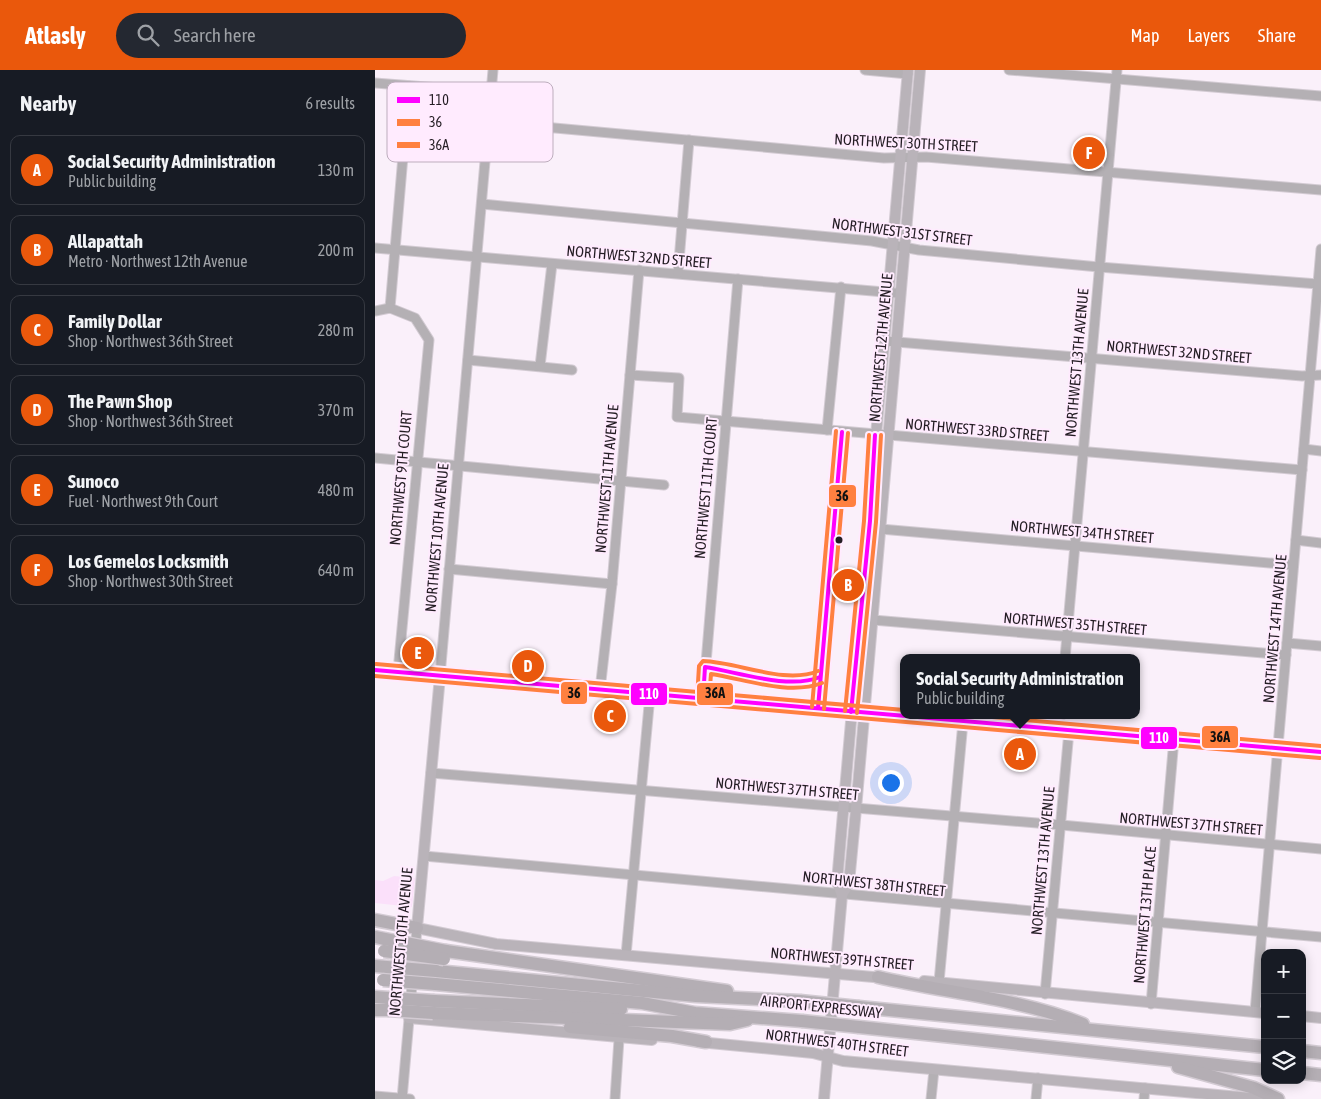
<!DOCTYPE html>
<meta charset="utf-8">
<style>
body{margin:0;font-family:"Asap Condensed",sans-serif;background:#242831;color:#f1f3f6}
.controls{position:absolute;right:15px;bottom:15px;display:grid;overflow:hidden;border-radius:10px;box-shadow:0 2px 12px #0003}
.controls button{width:45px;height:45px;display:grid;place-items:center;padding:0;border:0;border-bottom:1px solid #363941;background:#171b24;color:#f1f3f6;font:25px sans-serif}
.you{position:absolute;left:515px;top:712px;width:18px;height:18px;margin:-12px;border:4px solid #fff;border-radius:50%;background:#1a73e8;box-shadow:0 0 0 8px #1a73e833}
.badge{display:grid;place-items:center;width:32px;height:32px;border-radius:50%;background:#ea580c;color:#fff;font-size:16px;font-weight:700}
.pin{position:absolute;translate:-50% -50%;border:2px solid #fff;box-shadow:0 1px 5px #0006}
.popup{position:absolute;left:525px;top:584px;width:240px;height:65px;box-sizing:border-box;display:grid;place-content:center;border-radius:10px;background:#171b24;filter:drop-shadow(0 1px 4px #0005);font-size:16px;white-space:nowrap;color:#9ea1a6}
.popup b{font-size:19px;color:#f1f3f6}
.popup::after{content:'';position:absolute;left:50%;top:100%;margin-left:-10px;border:10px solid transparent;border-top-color:#171b24}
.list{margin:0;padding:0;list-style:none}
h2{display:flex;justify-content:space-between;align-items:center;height:65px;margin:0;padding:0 20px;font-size:21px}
h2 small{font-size:16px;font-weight:400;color:#9ea1a6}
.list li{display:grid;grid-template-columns:32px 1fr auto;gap:15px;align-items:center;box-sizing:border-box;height:70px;margin:0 10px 10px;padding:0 10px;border:1px solid #363941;border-radius:10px}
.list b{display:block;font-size:19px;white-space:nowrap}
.list p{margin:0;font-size:16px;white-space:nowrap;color:#9ea1a6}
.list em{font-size:16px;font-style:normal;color:#9ea1a6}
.icon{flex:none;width:28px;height:28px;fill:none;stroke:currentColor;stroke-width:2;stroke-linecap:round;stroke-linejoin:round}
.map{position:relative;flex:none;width:946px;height:1029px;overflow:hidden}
header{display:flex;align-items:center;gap:30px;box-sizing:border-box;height:70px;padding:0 25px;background:#ea580c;color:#fff}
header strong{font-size:24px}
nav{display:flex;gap:28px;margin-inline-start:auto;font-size:18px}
.search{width:350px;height:45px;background:#242831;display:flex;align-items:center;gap:12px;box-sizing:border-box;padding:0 18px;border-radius:28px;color:#9ea1a6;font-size:19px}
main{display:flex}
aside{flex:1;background:#171b24}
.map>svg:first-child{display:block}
.green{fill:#fbe0fa}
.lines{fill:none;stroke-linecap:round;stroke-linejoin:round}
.minor-casing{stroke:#d3cbd3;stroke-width:11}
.major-casing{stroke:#d3cbd3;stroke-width:12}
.highway-casing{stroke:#d3cbd3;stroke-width:15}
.minor{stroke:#b4b0b4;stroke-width:9}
.major{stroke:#b9b3b9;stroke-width:10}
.highway{stroke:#b4aeb4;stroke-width:12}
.highway-bridge-casing{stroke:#d3cbd3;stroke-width:15;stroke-linecap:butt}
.highway-bridge{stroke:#b4aeb4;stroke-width:12}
.bus-1-casing{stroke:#ffebfe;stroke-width:8}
.bus-2-casing{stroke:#ffebfe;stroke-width:8}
.bus-3-casing{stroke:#ffebfe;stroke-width:8}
.bus-1{stroke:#f0f;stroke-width:4}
.bus-2{stroke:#ff8040;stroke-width:4}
.bus-3{stroke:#ff8040;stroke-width:4}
.bus-dot{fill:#241d24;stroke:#ffebfe;stroke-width:2}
.labels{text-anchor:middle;stroke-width:4;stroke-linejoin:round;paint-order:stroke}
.street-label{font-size:15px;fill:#241d24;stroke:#ffebfe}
.key{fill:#ffebfe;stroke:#bdadbd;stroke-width:1}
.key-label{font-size:14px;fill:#241d24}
.line-badge{stroke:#ffebfe;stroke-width:2}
.badge-label{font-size:14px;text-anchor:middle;font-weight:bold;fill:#fff}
.pale-badge-label{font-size:14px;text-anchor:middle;font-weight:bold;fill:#111}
</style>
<header>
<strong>Atlasly</strong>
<div class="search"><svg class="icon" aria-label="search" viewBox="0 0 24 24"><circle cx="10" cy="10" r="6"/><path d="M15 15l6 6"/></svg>Search here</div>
<nav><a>Map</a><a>Layers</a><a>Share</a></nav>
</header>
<main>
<aside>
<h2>Nearby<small>6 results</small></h2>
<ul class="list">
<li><span class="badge">A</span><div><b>Social Security Administration</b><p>Public building</p></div><em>130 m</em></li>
<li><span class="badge">B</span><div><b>Allapattah</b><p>Metro · Northwest 12th Avenue</p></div><em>200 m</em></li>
<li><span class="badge">C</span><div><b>Family Dollar</b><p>Shop · Northwest 36th Street</p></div><em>280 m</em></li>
<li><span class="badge">D</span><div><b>The Pawn Shop</b><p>Shop · Northwest 36th Street</p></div><em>370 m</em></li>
<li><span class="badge">E</span><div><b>Sunoco</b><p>Fuel · Northwest 9th Court</p></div><em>480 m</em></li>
<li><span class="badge">F</span><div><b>Los Gemelos Locksmith</b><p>Shop · Northwest 30th Street</p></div><em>640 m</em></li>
</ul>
</aside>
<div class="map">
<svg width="946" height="1029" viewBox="0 0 946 1029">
<rect width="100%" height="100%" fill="#faf0fa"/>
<path class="green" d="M19 806 40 808 37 837 0 833V810L8 811Z"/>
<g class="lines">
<defs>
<g id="minor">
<path d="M490 0 533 4"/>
<path d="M634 0 946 26"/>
<path d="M0 13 116 22"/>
<path d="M114 52 509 88 551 87 946 120"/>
<path d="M107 134 497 171 544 180 724 197 943 214"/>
<path d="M0 178 521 223"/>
<path d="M303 203 314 70"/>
<path d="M15 238 40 248 54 270 23 601"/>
<path d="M15 238 34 16"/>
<path d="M0 241 15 238"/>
<path d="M510 271 927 306 946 305"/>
<path d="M93 290 197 300"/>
<path d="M165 296 177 194"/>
<path d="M255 305 304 308 302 347 927 400"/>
<path d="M452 360 466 217"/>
<path d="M929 379 946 381"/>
<path d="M0 388 289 415"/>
<path d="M494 458 918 495"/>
<path d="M921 470 946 473"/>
<path d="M74 499 237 514"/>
<path d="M486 549 911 585"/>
<path d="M912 573 946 576"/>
<path d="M690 588 742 0"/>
<path d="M65 606 118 0"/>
<path d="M225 620 237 514 264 200"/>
<path d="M328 629 363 209"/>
<path d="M684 660 685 645"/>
<path d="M56 703 686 755 946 779"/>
<path d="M49 786C348 814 647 841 946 867"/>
<path d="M251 885 275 625"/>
<path d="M564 912 588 652"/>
<path d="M670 924 694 661"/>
<path d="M776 934 799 669"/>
<path d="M880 942 946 179"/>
<path d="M0 1026 35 1029"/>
<path d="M27 1029 42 858"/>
<path d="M240 1029 244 969"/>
<path d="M556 1029 559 1000"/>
<path d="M661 1029 663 1008"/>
<path d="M769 1029 770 1018"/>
</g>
<g id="major">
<path d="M0 600 946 682"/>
<path d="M65 606 42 858 121 874 510 908"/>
<path d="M467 825 474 813 481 739 545 0"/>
<path d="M549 911 890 943"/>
<path d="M927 946 946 948"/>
<path d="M34 948 277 970"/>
<path d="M324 972 438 983 468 991 887 1029"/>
<path d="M449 1029 467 825 462 812 533 0"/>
</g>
<g id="highway">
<path d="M0 850 42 858"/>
<path d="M0 867 10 869"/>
<path d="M71 881 352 921"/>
<path d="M0 896 12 897"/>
<path d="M61 901 321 926 425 931"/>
<path d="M503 907C571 923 644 928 708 954"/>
<path d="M60 914 267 933 320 943 427 951"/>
<path d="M0 927 13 928"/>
<path d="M59 931 246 939"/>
<path d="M484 937 890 977"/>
<path d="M0 940H13"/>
<path d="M58 943 355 954 372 950"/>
<path d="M195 957 297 966 331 972"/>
<path d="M484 957 890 1000"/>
<path d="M927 981 946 983"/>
<path d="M803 997 879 1018 903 1029"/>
<path d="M927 1003 946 1005"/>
</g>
</defs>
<use href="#minor" class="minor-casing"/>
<use href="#major" class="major-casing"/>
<use href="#highway" class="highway-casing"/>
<use href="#minor" class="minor"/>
<use href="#major" class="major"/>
<use href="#highway" class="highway"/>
<defs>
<g id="highway-bridge">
<path d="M10 869 71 881"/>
<path d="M9 881 69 889"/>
<path d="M12 897 61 901"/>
<path d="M8 910 60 914"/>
<path d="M13 928 59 931"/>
<path d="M425 931 484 937"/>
<path d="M13 940 58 943"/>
<path d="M427 951 484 957"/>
</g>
</defs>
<use href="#highway-bridge" class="highway-bridge-casing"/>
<use href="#highway-bridge" class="highway-bridge"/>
<defs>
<g id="bus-1">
<path d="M0 600 946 682"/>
<path d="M328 629 330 597C363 602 414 620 445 607"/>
<path d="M443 638 467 362"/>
<path d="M476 642 495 451 500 365"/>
</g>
<g id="bus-2">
<path d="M0 606 945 688"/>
<path d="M334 629 336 604C370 609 414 626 447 613"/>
<path d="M449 639 473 363"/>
<path d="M482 643 501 452 506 365"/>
</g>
<g id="bus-3">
<path d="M1 594 529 640"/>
<path d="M322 629 324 596 328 591C363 592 410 615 443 601"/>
<path d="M437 637 461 361"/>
<path d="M470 641 489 451 494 365"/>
<path d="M594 645 946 676"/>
</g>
</defs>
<use href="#bus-1" class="bus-1-casing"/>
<use href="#bus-2" class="bus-2-casing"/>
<use href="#bus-3" class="bus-3-casing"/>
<use href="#bus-1" class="bus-1"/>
<use href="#bus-2" class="bus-2"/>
<use href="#bus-3" class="bus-3"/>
</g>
<circle class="bus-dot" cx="464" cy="470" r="4.5"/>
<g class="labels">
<g class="street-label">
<text transform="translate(531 73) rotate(3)" y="5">NORTHWEST 30TH STREET</text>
<text transform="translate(527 162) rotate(7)" y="5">NORTHWEST 31ST STREET</text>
<text transform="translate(264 187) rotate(5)" y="5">NORTHWEST 32ND STREET</text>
<text transform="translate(506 278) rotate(-85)" y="5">NORTHWEST 12TH AVENUE</text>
<text transform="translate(804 282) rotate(5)" y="5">NORTHWEST 32ND STREET</text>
<text transform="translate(702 293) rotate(-85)" y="5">NORTHWEST 13TH AVENUE</text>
<text transform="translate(602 360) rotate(5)" y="5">NORTHWEST 33RD STREET</text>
<text transform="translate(26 408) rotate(-85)" y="5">NORTHWEST 9TH COURT</text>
<text transform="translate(232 409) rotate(-85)" y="5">NORTHWEST 11TH AVENUE</text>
<text transform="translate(331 418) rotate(-85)" y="5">NORTHWEST 11TH COURT</text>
<text transform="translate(707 462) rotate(5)" y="5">NORTHWEST 34TH STREET</text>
<text transform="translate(62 468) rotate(-85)" y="5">NORTHWEST 10TH AVENUE</text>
<text transform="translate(700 554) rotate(5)" y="5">NORTHWEST 35TH STREET</text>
<text transform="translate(900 559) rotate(-85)" y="5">NORTHWEST 14TH AVENUE</text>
<text transform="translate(412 719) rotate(5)" y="5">NORTHWEST 37TH STREET</text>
<text transform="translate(816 754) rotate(5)" y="5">NORTHWEST 37TH STREET</text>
<text transform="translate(668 791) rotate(-85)" y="5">NORTHWEST 13TH AVENUE</text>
<text transform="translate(499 814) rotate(6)" y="5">NORTHWEST 38TH STREET</text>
<text transform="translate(770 845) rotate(-85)" y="5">NORTHWEST 13TH PLACE</text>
<text transform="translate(26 872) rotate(-85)" y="5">NORTHWEST 10TH AVENUE</text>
<text transform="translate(467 889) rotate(5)" y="5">NORTHWEST 39TH STREET</text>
<text transform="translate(446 937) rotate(6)" y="5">AIRPORT EXPRESSWAY</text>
<text transform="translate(462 973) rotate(7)" y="5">NORTHWEST 40TH STREET</text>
</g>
</g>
<rect x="12" y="12" width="166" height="80" rx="8" class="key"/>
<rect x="22" y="27" width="23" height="6" fill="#f0f"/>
<rect x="22" y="49" width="23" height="7" fill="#ff8040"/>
<rect x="22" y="72" width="23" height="6" fill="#ff8040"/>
<g class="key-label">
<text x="54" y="35">110</text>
<text x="54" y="57">36</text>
<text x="54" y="80">36A</text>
</g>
<g class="line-badge">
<rect x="453" y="414" width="29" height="24" rx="5" fill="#ff8040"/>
<rect x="185" y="611" width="28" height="24" rx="5" fill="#ff8040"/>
<rect x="321" y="612" width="38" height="24" rx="5" fill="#ff8040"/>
<rect x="255" y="612" width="38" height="24" rx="5" fill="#f0f"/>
<rect x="826" y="655" width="38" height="24" rx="5" fill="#ff8040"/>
<rect x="765" y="656" width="38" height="24" rx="5" fill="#f0f"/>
</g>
<g class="badge-label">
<text x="274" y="629">110</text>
<text x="784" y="673">110</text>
</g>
<g class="pale-badge-label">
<text x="467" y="431">36</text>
<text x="199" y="628">36</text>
<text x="340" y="628">36A</text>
<text x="845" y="672">36A</text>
</g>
</svg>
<div class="controls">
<button>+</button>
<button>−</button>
<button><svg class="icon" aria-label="layers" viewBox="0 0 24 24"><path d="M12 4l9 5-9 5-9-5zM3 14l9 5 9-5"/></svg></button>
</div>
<div class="you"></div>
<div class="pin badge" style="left:645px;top:684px">A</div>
<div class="popup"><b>Social Security Administration</b>Public building</div>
<div class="pin badge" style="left:473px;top:515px">B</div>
<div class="pin badge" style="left:235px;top:646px">C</div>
<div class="pin badge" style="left:153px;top:596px">D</div>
<div class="pin badge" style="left:43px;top:583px">E</div>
<div class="pin badge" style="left:714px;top:83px">F</div>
</div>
</main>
